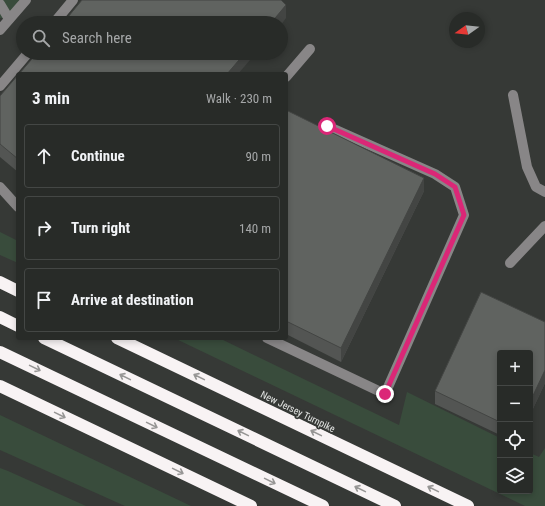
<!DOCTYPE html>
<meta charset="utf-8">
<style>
body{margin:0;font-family:"Roboto Condensed",sans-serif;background:#303330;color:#f1f3f6}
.controls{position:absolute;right:12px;bottom:12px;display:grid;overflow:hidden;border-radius:4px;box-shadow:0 2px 6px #0003}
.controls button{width:36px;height:36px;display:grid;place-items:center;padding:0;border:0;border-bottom:1px solid #444745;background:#282b28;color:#f1f3f6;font:20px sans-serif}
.compass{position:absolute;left:449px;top:12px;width:36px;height:36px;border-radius:50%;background:#282b28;box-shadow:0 2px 6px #0003;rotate:255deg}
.stop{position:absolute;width:12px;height:12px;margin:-9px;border:3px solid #db2777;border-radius:50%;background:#fff}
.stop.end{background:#db2777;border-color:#fff;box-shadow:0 1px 4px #0008}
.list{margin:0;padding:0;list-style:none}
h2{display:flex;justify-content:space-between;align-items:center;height:52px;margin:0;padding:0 16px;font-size:17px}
h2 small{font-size:13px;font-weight:400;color:#a5a7a8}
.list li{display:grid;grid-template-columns:26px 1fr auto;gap:12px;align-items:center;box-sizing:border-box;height:64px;margin:0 8px 8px;padding:0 8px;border:1px solid #444745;border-radius:4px}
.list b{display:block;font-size:15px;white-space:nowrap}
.list em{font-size:13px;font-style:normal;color:#a5a7a8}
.icon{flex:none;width:22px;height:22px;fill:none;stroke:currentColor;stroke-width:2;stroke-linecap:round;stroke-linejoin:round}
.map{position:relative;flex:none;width:545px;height:506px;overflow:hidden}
.search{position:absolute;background:#282b28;box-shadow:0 2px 6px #0003;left:16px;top:16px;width:272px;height:44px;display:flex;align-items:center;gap:10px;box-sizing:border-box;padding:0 14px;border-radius:22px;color:#a5a7a8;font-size:15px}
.panel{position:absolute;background:#282b28;box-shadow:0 2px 6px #0003;left:16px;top:72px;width:272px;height:268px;border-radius:4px}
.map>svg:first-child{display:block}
.green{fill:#394c3c}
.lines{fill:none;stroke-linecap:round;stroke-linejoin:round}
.minor{stroke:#888687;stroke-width:10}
.highway{stroke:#f8f3f4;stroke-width:12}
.wall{fill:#535553}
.shaded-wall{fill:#434543}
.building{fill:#606360;stroke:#434543}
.oneway{stroke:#979695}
.route{stroke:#db2777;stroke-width:5}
.labels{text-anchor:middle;stroke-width:3.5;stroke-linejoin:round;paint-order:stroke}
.street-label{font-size:10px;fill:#e1e3e1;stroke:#363936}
</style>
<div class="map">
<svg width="545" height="506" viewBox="0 0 545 506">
<rect width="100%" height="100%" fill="#363936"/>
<g class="green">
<path d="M0 0H19L10 19 0 18Z"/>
<path d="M0 232 18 241V263L0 255Z"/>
<path d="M174 338H219L399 425 407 392 500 438V491H530V453L539 457 545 448V506H525Z"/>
<path d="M0 415 191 506H125L0 450Z"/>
<path d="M0 468 8 471 86 506H0Z"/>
</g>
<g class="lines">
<g class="minor">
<path d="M0 4 9 19"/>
<path d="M54 23 73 0"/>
<path d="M0 30 26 0"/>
<path d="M286 77 310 49"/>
<path d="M0 86 28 53"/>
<path d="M513 95 527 167 536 187 545 192"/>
<path d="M0 187 18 207"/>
<path d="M510 263 545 226"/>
<path d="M267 338 385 394 464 215 455 187 435 174 327 126"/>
</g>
<g class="highway">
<path d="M0 282 18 291"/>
<path d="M0 317 18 326"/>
<path d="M44 338 395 506"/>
<path d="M117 338 468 506"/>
<path d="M0 352 323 506"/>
<path d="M0 386 251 506"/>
</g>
</g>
<g class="wall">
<path d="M18 75V172L0 157V96Z"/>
<path d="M286 110 424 191 341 362 286 334Z"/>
<path d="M545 322V383L530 415V353H500V435L435 404V391Z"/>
</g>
<g class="shaded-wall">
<path d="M286 5V18L281 25V23H271Z"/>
<path d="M245 53H256L238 74H227Z"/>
<path d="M424 178V191L341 362V348Z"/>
<path d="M545 370V383L530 415V402Z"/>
</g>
<g class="building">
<path d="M82 0H281L286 5 271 23H63Z"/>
<path d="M37 53H245L227 74H19Z"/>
<path d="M18 75V159L0 144V96Z"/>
<path d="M286 110 424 178 341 348 286 321Z"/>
<path d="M481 292 545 322V370L530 402V353H500V422L435 391Z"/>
</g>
<defs><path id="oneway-shaft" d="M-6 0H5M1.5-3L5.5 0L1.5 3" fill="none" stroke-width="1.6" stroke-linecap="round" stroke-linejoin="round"/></defs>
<g class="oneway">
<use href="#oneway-shaft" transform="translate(35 368) rotate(26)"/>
<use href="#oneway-shaft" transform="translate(125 377) rotate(-154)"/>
<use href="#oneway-shaft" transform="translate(199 377) rotate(-154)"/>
<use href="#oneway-shaft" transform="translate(60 415) rotate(26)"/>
<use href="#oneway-shaft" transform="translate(152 425) rotate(26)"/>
<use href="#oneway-shaft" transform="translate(243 433) rotate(-154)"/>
<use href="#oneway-shaft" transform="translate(316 433) rotate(-154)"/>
<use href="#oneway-shaft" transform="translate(178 471) rotate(26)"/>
<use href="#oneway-shaft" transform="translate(270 481) rotate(26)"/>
<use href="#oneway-shaft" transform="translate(360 489) rotate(-154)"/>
<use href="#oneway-shaft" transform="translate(433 489) rotate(-154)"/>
</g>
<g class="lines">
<path class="route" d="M327 126 435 174 455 187 464 215 385 394"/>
</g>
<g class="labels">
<g class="street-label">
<text transform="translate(298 411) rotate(26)" y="4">New Jersey Turnpike</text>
</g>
</g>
</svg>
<div class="controls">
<button>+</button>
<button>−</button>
<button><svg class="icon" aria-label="locate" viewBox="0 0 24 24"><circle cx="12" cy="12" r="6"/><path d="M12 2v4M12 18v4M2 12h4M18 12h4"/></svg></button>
<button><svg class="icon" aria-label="layers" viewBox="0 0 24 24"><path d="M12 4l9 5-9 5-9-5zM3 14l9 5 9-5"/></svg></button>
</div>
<svg class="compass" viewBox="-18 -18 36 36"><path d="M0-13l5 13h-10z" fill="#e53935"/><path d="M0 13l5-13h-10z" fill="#a5a7a8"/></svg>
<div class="stop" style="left:327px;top:126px"></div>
<div class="stop end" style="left:385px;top:394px"></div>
<div class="search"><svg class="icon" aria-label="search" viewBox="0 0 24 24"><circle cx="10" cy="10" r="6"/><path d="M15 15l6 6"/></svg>Search here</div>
<section class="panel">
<h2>3 min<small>Walk · 230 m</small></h2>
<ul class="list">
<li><svg class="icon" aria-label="ahead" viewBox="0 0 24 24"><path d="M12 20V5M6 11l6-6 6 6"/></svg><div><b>Continue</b></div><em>90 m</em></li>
<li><svg class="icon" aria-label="right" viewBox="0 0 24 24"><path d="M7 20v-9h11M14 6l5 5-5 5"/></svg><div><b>Turn right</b></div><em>140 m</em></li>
<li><svg class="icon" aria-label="arrive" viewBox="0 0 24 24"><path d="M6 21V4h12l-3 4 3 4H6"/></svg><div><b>Arrive at destination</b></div></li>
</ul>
</section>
</div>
